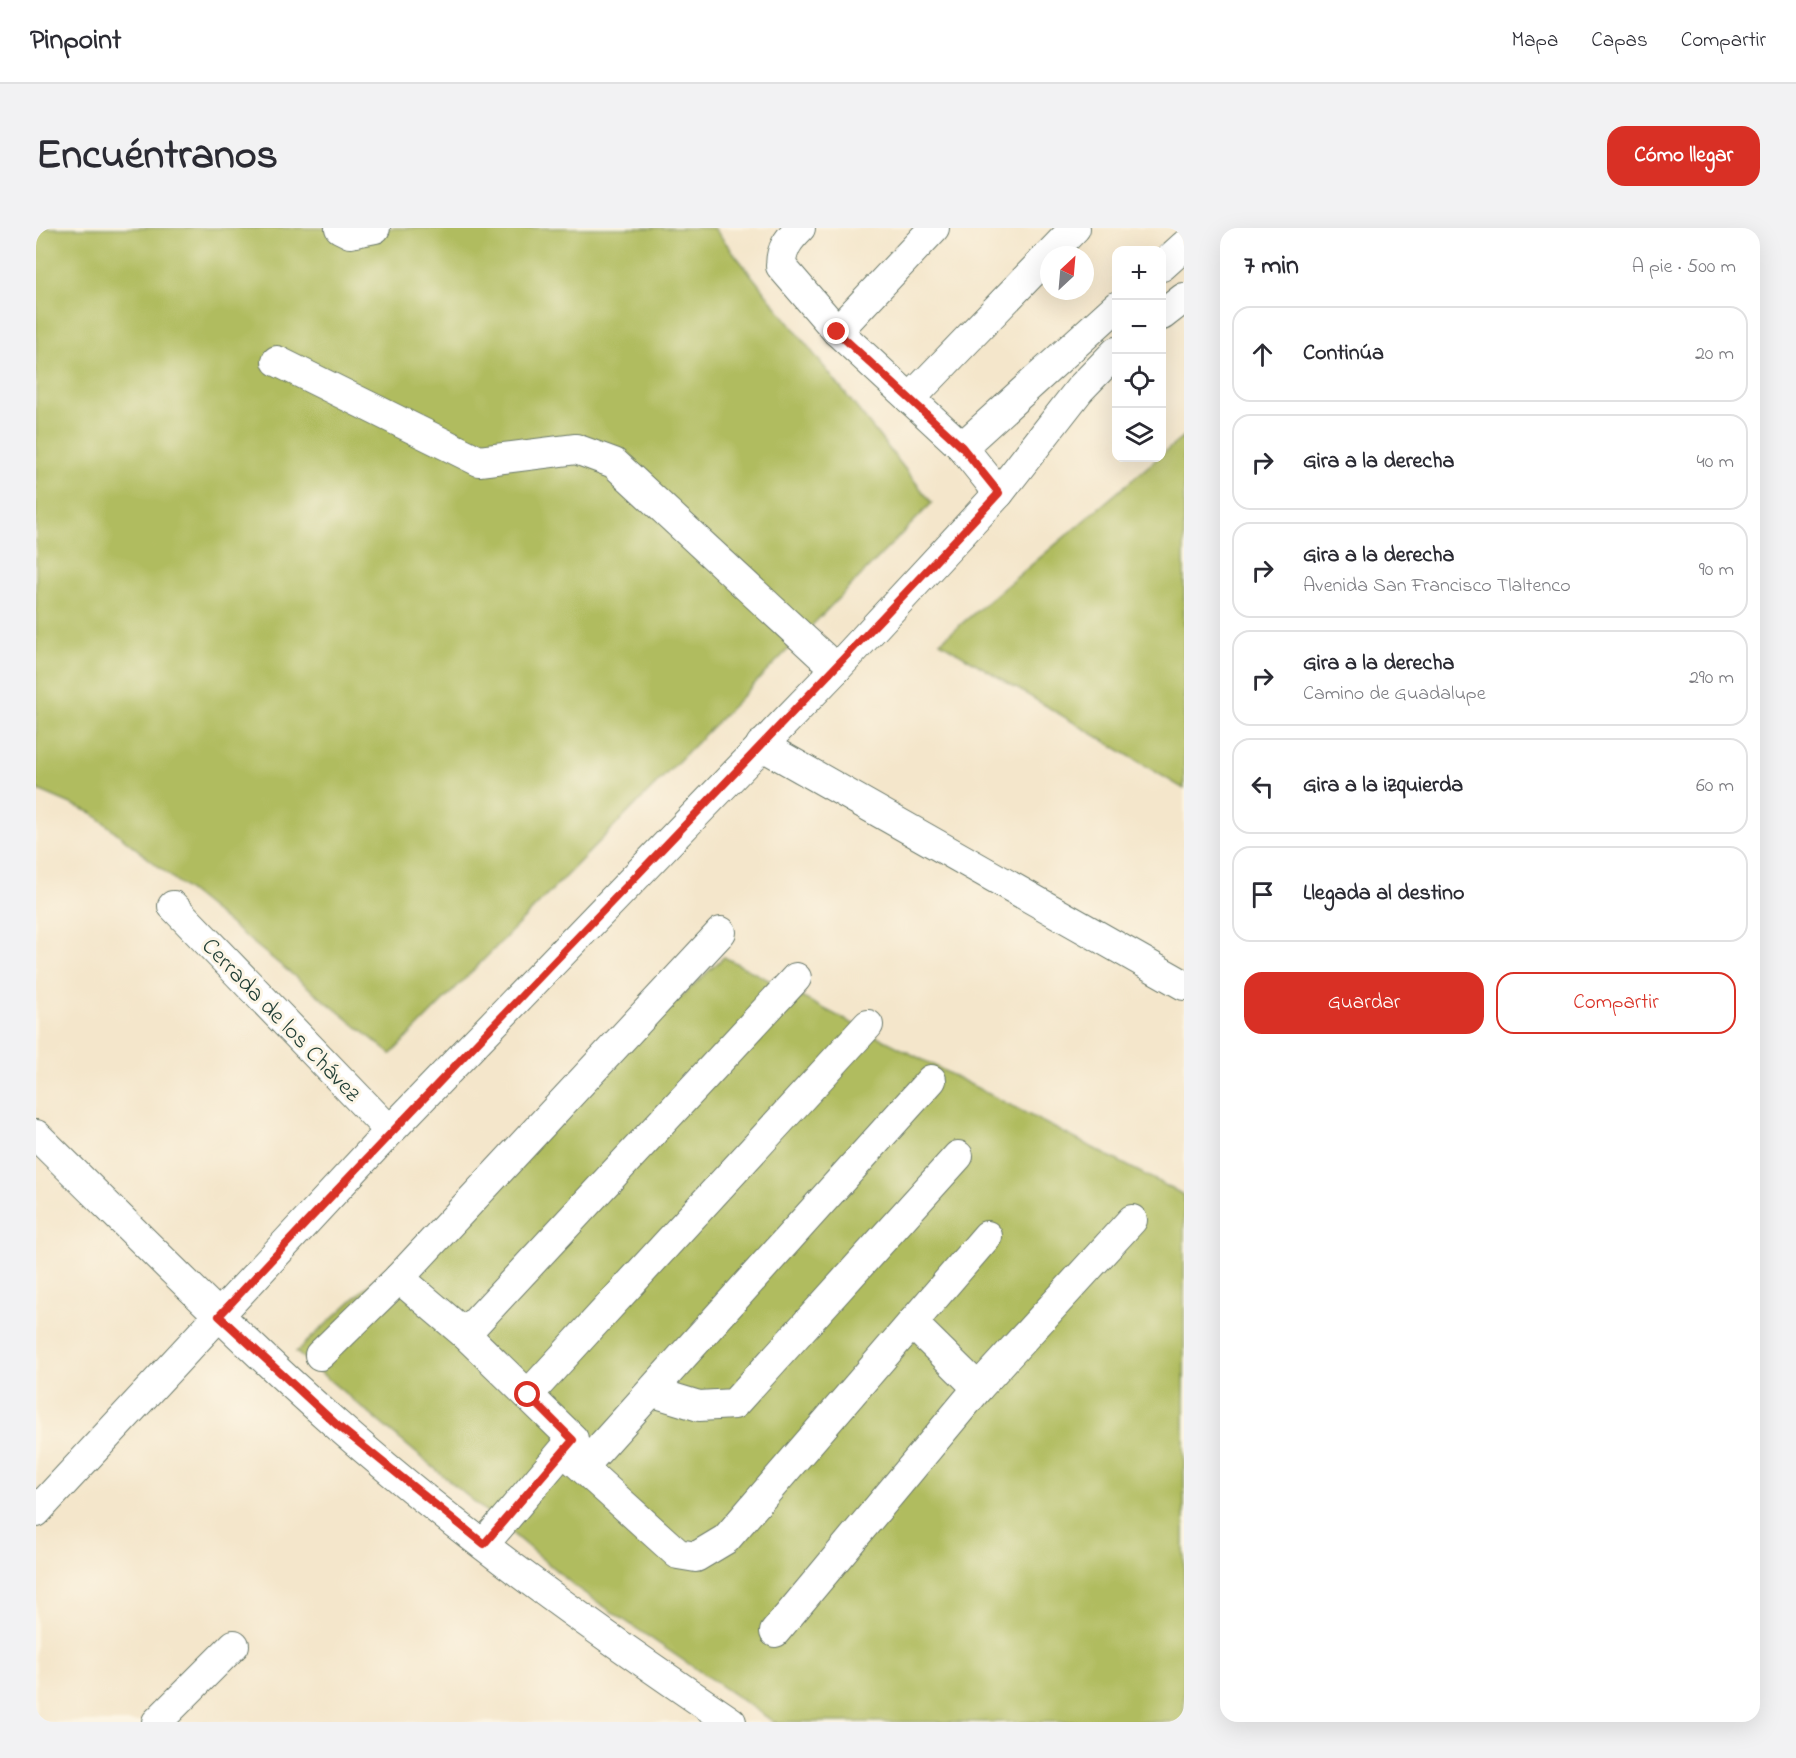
<!DOCTYPE html>
<html lang="es">
<meta charset="utf-8">
<style>
body{margin:0;font-family:"Indie Flower",sans-serif;background:#f2f2f3;color:#2b2b33}
.controls{position:absolute;right:18px;top:18px;display:grid;overflow:hidden;border-radius:12px;box-shadow:0 6px 24px #0002}
.controls button{width:54px;height:54px;display:grid;place-items:center;padding:0;border:0;border-bottom:2px solid #e1e1e2;background:#fff;color:#2b2b33;font:30px sans-serif}
.compass{position:absolute;left:1004px;top:18px;width:54px;height:54px;border-radius:50%;background:#fff;box-shadow:0 6px 24px #0002;rotate:26deg}
.stop{position:absolute;width:18px;height:18px;margin:-14px;border:4px solid #d93025;border-radius:50%;background:#fff}
.stop.end{background:#d93025;border-color:#fff;box-shadow:0 2px 6px #0008}
.list{margin:0;padding:0;list-style:none}
h2{display:flex;justify-content:space-between;align-items:center;height:78px;margin:0;padding:0 24px;font-size:26px}
h2 small{font-size:20px;font-weight:400;color:#7c7c81}
.list li{display:grid;grid-template-columns:39px 1fr auto;gap:18px;align-items:center;box-sizing:border-box;height:96px;margin:0 12px 12px;padding:0 12px;border:2px solid #e1e1e2;border-radius:18px}
.list b{display:block;font-size:22px;white-space:nowrap}
.list p{margin:0;font-size:20px;white-space:nowrap;color:#7c7c81}
.list em{font-size:20px;font-style:normal;color:#7c7c81}
.actions{display:flex;gap:12px;padding:18px 24px}
.actions a{flex:1;padding:14px 0;border:2px solid #d93025;border-radius:18px;text-align:center;font-size:21px;color:#d93025}
.actions .main{background:#d93025;color:#fff}
.icon{flex:none;width:33px;height:33px;fill:none;stroke:currentColor;stroke-width:2;stroke-linecap:round;stroke-linejoin:round}
.map{position:relative;flex:none;width:1148px;height:1494px;overflow:hidden;border-radius:18px}
header{display:flex;align-items:center;gap:36px;box-sizing:border-box;height:84px;padding:0 30px;background:#fff;border-bottom:2px solid #e1e1e2}
header strong{font-size:28px}
nav{display:flex;gap:33px;margin-inline-start:auto;font-size:21px}
.intro{display:flex;align-items:center;justify-content:space-between;box-sizing:border-box;height:144px;padding:0 36px}
h1{margin:0;font-size:42px}
.button{padding:15px 27px;border-radius:18px;background:#d93025;color:#fff;font-size:21px;font-weight:700}
main{display:flex;gap:36px;padding:0 36px}
aside{flex:1;background:#fff;border-radius:18px;box-shadow:0 6px 24px #0002}
.map>svg:first-child{display:block}
.green{fill:#b0bc5e;stroke:#687c49;stroke-width:1.5}
.lines{fill:none;stroke-linecap:round;stroke-linejoin:round}
.minor-casing{stroke:#6a7869;stroke-width:32}
.minor{stroke:#fff;stroke-width:30}
.route{stroke:#d93025;stroke-width:8}
.labels{text-anchor:middle;stroke-width:6;stroke-linejoin:round;paint-order:stroke}
.street-label{font-size:24px;fill:#1f3d34;stroke:#fcf5e5}
</style>
<header>
<strong>Pinpoint</strong>
<nav><a>Mapa</a><a>Capas</a><a>Compartir</a></nav>
</header>
<div class="intro"><h1>Encuéntranos</h1><a class="button">Cómo llegar</a></div>
<main>
<div class="map">
<svg width="1148" height="1494" viewBox="0 0 1148 1494">
<rect width="100%" height="100%" fill="#fcf5e5"/>
<filter id="ink" filterUnits="userSpaceOnUse"><feTurbulence type="fractalNoise" baseFrequency=".0167" numOctaves="2"/><feDisplacementMap in="SourceGraphic" scale="12" xChannelSelector="R" yChannelSelector="G"/><feConvolveMatrix kernelMatrix="1 2 1 2 8 2 1 2 1" color-interpolation-filters="sRGB"/></filter>
<filter id="wash" filterUnits="userSpaceOnUse"><feTurbulence type="fractalNoise" baseFrequency=".008" numOctaves="4" result="noise"/><feDisplacementMap in="SourceGraphic" scale="24" xChannelSelector="R" yChannelSelector="G"/><feGaussianBlur stdDeviation="1.35" result="paint"/><feColorMatrix in="noise" values="0 0 0 0 0 0 0 0 0 0 0 0 0 0 0 0 0 1.4 0 .05"/><feComposite in="paint" operator="in"/></filter>
<g filter="url(#wash)">
<rect width="100%" height="100%" fill="#f4e6cb"/>
<g class="green">
<path d="M0 0H678L896 275 355 826 56 585 0 561Z"/>
<path d="M1148 208V561L904 414Z"/>
<path d="M688 729 1148 967V1494H738L541 1360 260 1124Z"/>
</g>
</g>
<g filter="url(#ink)">
<g class="lines">
<defs>
<g id="minor">
<path d="M304 0 314 5 339 0"/>
<path d="M764 0C752 12 745 21 745 38L801 103 926 219 963 265"/>
<path d="M1126 38 1148 18"/>
<path d="M1126 87 1148 70"/>
<path d="M801 103 898 0"/>
<path d="M241 133 443 233 540 221 578 235 800 441"/>
<path d="M874 171 1039 0"/>
<path d="M926 219 1080 79"/>
<path d="M725 517 1148 757"/>
<path d="M137 678 354 903"/>
<path d="M0 907C99 1004 196 1104 300 1196 422 1304 560 1403 695 1494"/>
<path d="M876 1095 942 1160"/>
<path d="M429 1106 760 750"/>
<path d="M284 1127 363 1050"/>
<path d="M617 1164 663 1178 698 1176 922 928"/>
<path d="M492 1167 832 797"/>
<path d="M528 1223 642 1326 660 1329 690 1311 951 1008"/>
<path d="M547 1239 895 852"/>
<path d="M0 1284 354 903 800 441 963 265 1044 161 1080 124"/>
<path d="M448 1316 537 1211 429 1106 363 1050 685 704"/>
<path d="M739 1404 942 1160 1096 992"/>
<path d="M121 1494 198 1417"/>
</g>
</defs>
<use href="#minor" class="minor-casing"/>
<use href="#minor" class="minor"/>
</g>
</g>
<g class="lines" filter="url(#ink)">
<path class="route" d="M492 1167 537 1212 448 1316 301 1197 183 1088C440 811 706 542 963 265L926 219 801 104"/>
</g>
<g class="labels">
<g class="street-label">
<text transform="translate(246 791) rotate(46)" y="8">Cerrada de los Chávez</text>
</g>
</g>
</svg>
<div class="controls">
<button>+</button>
<button>−</button>
<button><svg class="icon" aria-label="locate" viewBox="0 0 24 24"><circle cx="12" cy="12" r="6"/><path d="M12 2v4M12 18v4M2 12h4M18 12h4"/></svg></button>
<button><svg class="icon" aria-label="layers" viewBox="0 0 24 24"><path d="M12 4l9 5-9 5-9-5zM3 14l9 5 9-5"/></svg></button>
</div>
<svg class="compass" viewBox="-18 -18 36 36"><path d="M0-13l5 13h-10z" fill="#e53935"/><path d="M0 13l5-13h-10z" fill="#7c7c81"/></svg>
<div class="stop" style="left:492px;top:1167px"></div>
<div class="stop end" style="left:801px;top:104px"></div>
</div>
<aside>
<h2>7 min<small>A pie · 500 m</small></h2>
<ul class="list">
<li><svg class="icon" aria-label="ahead" viewBox="0 0 24 24"><path d="M12 20V5M6 11l6-6 6 6"/></svg><div><b>Continúa</b></div><em>20 m</em></li>
<li><svg class="icon" aria-label="right" viewBox="0 0 24 24"><path d="M7 20v-9h11M14 6l5 5-5 5"/></svg><div><b>Gira a la derecha</b></div><em>40 m</em></li>
<li><svg class="icon" aria-label="right" viewBox="0 0 24 24"><path d="M7 20v-9h11M14 6l5 5-5 5"/></svg><div><b>Gira a la derecha</b><p>Avenida San Francisco Tlaltenco</p></div><em>90 m</em></li>
<li><svg class="icon" aria-label="right" viewBox="0 0 24 24"><path d="M7 20v-9h11M14 6l5 5-5 5"/></svg><div><b>Gira a la derecha</b><p>Camino de Guadalupe</p></div><em>290 m</em></li>
<li><svg class="icon" aria-label="left" viewBox="0 0 24 24"><path d="M17 20v-9H6M10 6l-5 5 5 5"/></svg><div><b>Gira a la izquierda</b></div><em>60 m</em></li>
<li><svg class="icon" aria-label="arrive" viewBox="0 0 24 24"><path d="M6 21V4h12l-3 4 3 4H6"/></svg><div><b>Llegada al destino</b></div></li>
</ul>
<div class="actions"><a class="main">Guardar</a><a>Compartir</a></div>
</aside>
</main>
